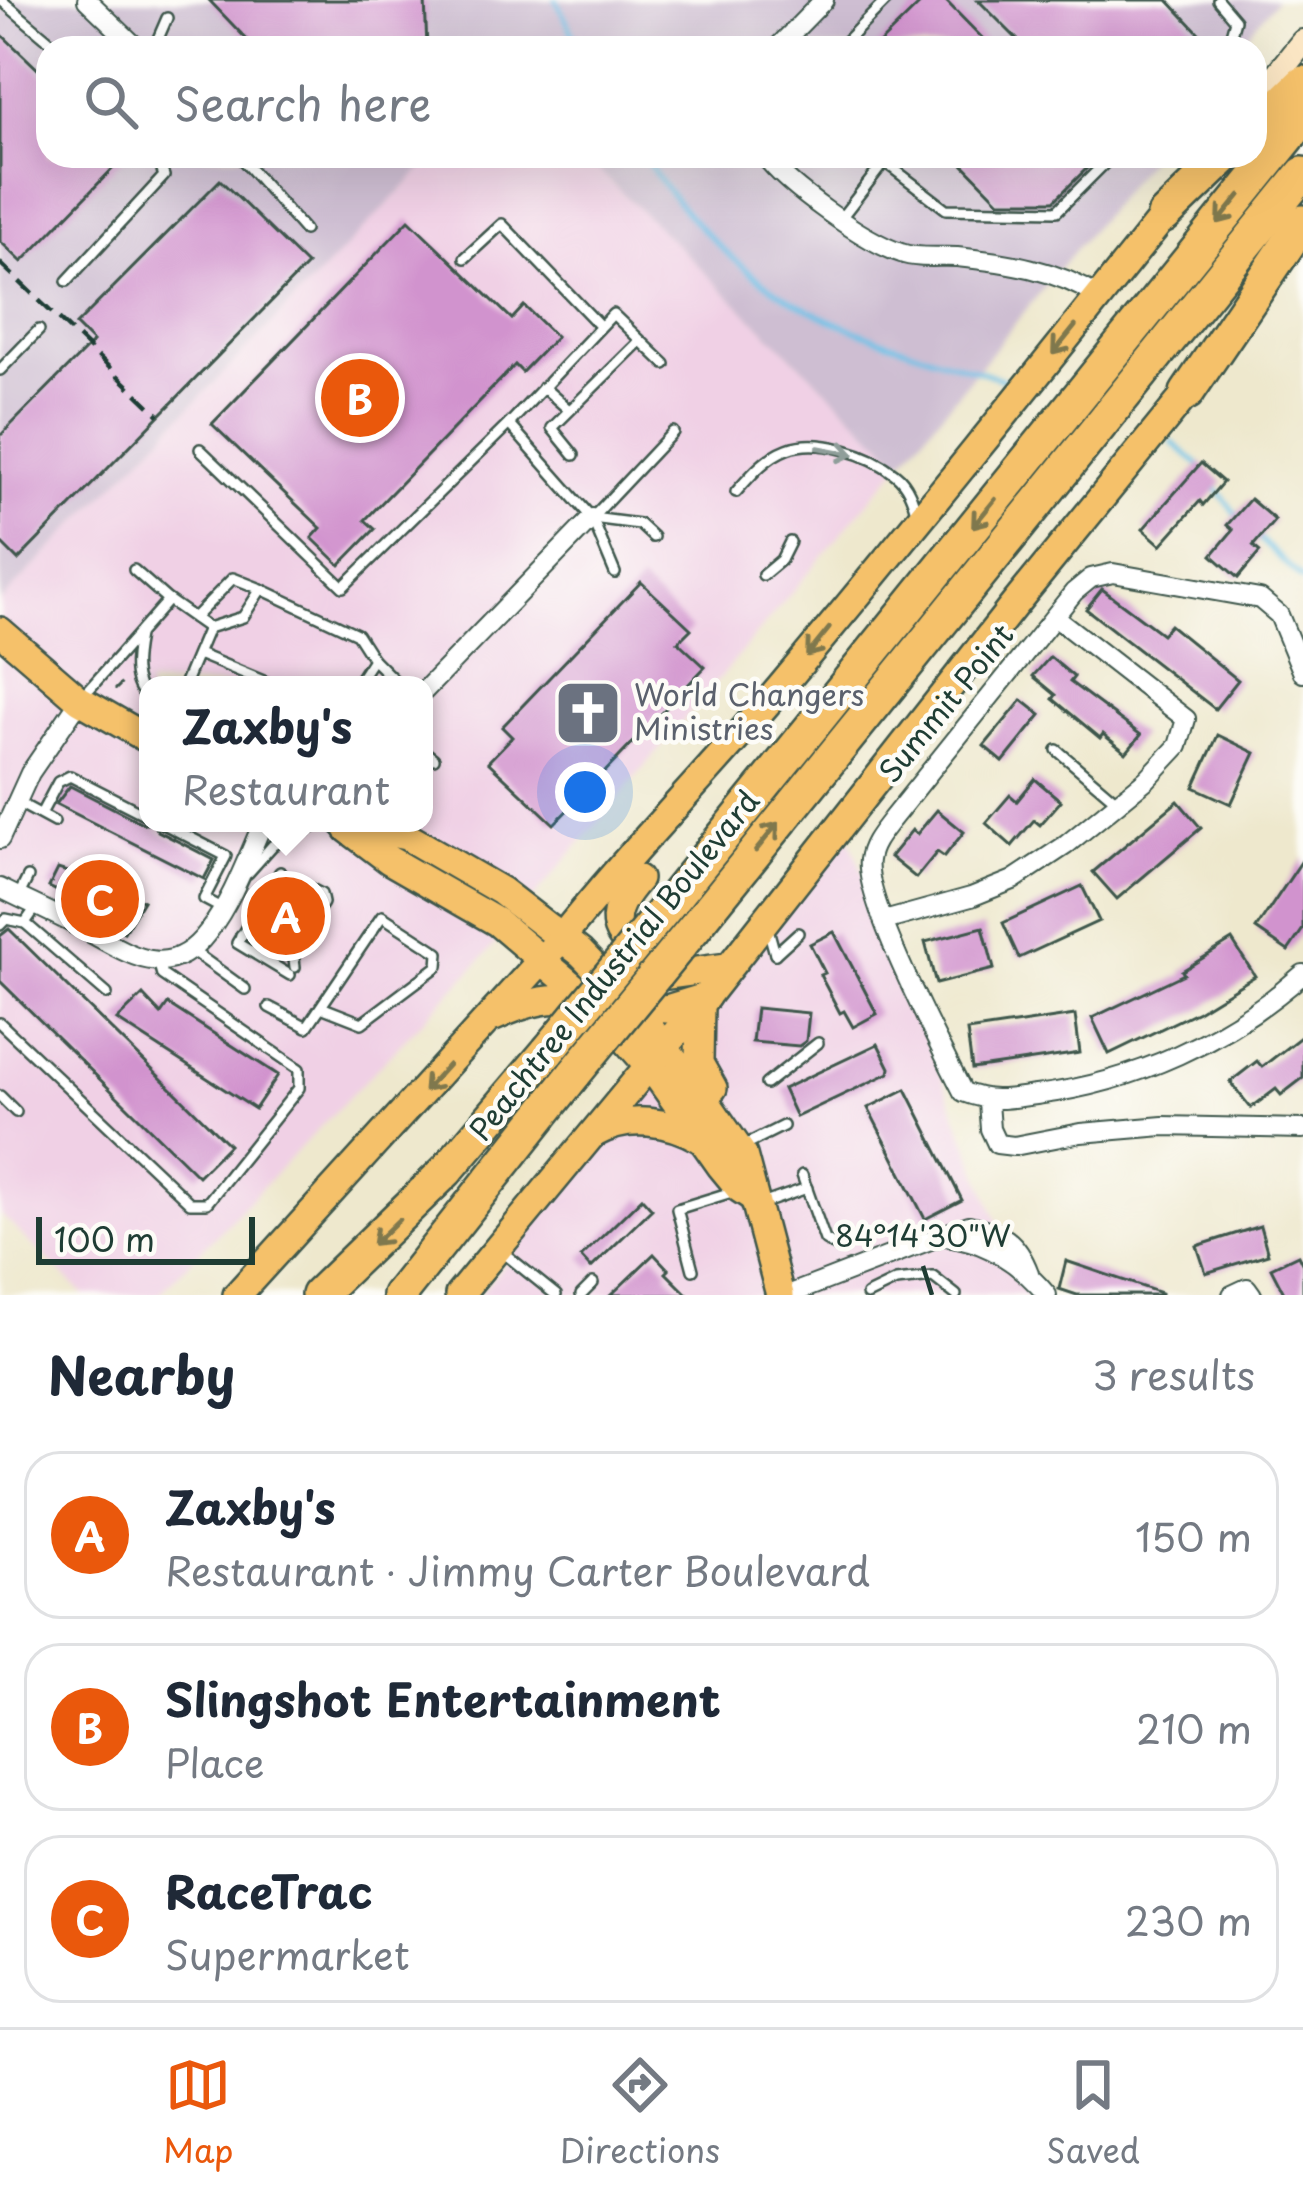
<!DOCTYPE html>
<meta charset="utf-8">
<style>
body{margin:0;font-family:"Playpen Sans",sans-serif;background:#f2f2f3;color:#1f2937}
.scale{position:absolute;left:36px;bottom:30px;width:219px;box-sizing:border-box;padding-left:12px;border:6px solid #1f3d34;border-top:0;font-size:33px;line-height:42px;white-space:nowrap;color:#1f3d34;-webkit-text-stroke:9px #fdfcf7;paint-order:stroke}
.you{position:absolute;left:585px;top:792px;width:42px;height:42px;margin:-30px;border:9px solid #fff;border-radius:50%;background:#1a73e8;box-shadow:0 0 0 18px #1a73e833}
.badge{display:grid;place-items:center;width:78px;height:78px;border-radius:50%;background:#ea580c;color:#fff;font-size:39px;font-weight:700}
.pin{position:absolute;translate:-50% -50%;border:6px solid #fff;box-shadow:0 3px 12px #0006}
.popup{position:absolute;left:139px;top:676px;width:294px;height:156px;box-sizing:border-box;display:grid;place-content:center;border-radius:24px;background:#fff;filter:drop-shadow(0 3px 9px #0005);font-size:39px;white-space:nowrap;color:#747a83}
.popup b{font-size:45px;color:#1f2937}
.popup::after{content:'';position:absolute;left:50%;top:100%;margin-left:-24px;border:24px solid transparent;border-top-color:#fff}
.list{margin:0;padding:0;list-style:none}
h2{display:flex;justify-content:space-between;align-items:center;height:156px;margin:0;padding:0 48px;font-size:51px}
h2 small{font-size:39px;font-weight:400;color:#747a83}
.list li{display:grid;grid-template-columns:78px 1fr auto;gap:36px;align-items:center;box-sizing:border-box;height:168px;margin:0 24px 24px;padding:0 24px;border:3px solid #e0e1e3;border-radius:36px}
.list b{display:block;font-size:45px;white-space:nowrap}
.list p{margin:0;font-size:39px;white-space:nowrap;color:#747a83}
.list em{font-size:39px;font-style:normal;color:#747a83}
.icon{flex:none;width:66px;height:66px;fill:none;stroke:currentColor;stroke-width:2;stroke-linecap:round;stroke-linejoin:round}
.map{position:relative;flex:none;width:1303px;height:1295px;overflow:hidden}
.search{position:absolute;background:#fff;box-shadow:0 12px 48px #0002;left:36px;right:36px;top:36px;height:132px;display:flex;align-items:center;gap:30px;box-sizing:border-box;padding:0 42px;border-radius:36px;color:#747a83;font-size:45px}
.sheet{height:732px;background:#fff}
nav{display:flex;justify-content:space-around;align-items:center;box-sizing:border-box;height:168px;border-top:3px solid #e0e1e3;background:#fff;font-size:33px;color:#747a83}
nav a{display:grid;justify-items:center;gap:6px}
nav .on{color:#ea580c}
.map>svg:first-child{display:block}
.built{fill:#f0d0e5;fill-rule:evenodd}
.industrial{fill:#cebed2}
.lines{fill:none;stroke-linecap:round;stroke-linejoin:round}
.stream{stroke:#6ac3e8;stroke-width:4.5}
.building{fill:#d193ce}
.lane-casing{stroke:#3e574b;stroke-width:14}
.street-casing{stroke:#3e574b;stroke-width:22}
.secondary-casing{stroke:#3e574b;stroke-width:28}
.primary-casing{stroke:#3e574b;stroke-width:32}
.highway-casing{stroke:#3e574b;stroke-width:38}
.path{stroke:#3e574b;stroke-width:3;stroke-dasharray:9 9;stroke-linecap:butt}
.lane{stroke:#fff;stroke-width:9}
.street{stroke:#fff;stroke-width:18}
.secondary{stroke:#fbe6c4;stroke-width:24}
.primary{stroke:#f5c16b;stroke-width:27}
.highway{stroke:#f5c16b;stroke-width:33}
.rail{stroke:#1f3d34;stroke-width:4.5;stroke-dasharray:18 9;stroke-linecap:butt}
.highway-bridge-casing{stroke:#3e574b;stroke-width:38;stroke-linecap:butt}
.highway-bridge{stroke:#f5c16b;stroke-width:33}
.oneway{stroke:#7f784d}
.oneway2{stroke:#8f9e9a}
.ticks{fill:none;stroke:#1f3d34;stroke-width:4.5}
.labels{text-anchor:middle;stroke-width:9;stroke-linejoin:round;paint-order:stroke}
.worship-label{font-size:30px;fill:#5b616d;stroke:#fdfcf7;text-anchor:start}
.street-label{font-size:30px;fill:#1f3d34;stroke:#fdfcf7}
.ticks-label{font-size:30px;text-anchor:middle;fill:#1f3d34;stroke:#fdfcf7;stroke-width:9;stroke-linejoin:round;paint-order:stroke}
</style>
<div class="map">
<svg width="1303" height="1295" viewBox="0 0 1303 1295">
<rect width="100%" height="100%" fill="#fdfcf7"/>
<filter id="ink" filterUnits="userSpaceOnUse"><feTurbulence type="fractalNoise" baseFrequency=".00833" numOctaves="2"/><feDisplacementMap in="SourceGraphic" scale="24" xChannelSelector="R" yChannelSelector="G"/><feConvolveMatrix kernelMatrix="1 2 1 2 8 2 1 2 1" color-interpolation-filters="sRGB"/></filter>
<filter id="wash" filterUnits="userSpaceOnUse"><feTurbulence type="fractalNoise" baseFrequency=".004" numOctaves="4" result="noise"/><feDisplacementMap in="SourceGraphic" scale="48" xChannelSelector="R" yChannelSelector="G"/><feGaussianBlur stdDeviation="2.7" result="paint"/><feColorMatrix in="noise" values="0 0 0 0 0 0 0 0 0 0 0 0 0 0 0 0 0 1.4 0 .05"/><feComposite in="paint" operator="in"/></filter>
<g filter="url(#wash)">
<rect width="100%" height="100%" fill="#eee8cd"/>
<g class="built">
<path d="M435 156H584L902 462 483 958 158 1295H84L0 1214V602ZM148 685H424V823H148Z"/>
<path d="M844 824 1001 1230 1032 1295H479L685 1039Z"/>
</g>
<g class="industrial">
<path d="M0 0H1276L1237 48H48V156H435L0 602Z"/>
<path d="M584 156H1151L902 462Z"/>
</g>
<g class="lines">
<g class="stream">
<path d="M556 0 580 48"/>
<path d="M643 156C680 213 735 268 795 302 861 340 940 356 1011 382"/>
<path d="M1172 442 1204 469"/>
<path d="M1217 489 1239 518"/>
<path d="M1255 535 1303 580"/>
</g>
</g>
<g id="blocks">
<g class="building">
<path d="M209 0H425L427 48H255Z"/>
<path d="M924 0H945L992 48H875Z"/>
<path d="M978 0H1168L1213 48H1026Z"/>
<path d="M0 33 48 79V156H125L22 262 0 241Z"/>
<path d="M955 156H1099L1054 201H999Z"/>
<path d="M220 180 307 265 18 560 0 542V436L93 342 76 325Z"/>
<path d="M409 220 512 319 524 306 556 337 522 372 515 365 365 520 375 529 340 565 312 538 321 528 212 424Z"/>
<path d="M1201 463 1223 482 1203 505 1200 501 1161 545 1143 529Z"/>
<path d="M1250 499 1275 520 1253 546 1260 552 1238 578 1212 555 1233 530 1227 525Z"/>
<path d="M641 582 691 629 678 642 705 667 600 777 604 780 592 793 588 789 554 824 488 762 512 737 502 727Z"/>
<path d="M1102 589 1162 634 1170 625 1238 680 1215 709 1086 609Z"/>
<path d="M1050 657 1074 677 1070 682 1141 735 1126 753 1103 734 1100 738 1053 699 1056 695 1033 676Z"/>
<path d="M1022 700 1041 715 1003 762 984 746Z"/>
<path d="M1218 735 1255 753 1231 804 1194 787Z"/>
<path d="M1035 779 1061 801 1040 825 1034 820 1012 846 986 823 1010 795 1017 801Z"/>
<path d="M70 786 144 824H153L158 831 214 860 204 879 56 804Z"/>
<path d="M1178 801 1201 828 1117 899 1093 872Z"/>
<path d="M937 810 964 832 944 857 937 852 916 878 890 857 912 830 917 834Z"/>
<path d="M1303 859V929L1288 951 1256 929Z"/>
<path d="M95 868 115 878 111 886 143 901 124 932 60 900 63 894 49 887 58 869 89 879Z"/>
<path d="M1082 886 1099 921 1019 958 1003 923Z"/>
<path d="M289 893 297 899 300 894 311 900 281 950 260 936Z"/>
<path d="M983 927 994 969 936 984 925 942Z"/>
<path d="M9 929 229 1145 198 1176 0 981V936Z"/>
<path d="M834 932 877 1014 853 1027 844 1011 840 1013 820 975 825 973 810 944Z"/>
<path d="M1232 940 1255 976 1198 1011 1109 1054 1092 1018 1184 974 1182 971Z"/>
<path d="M143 995 161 1014 168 1004 278 1075 255 1109 117 1020Z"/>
<path d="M756 1008 809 1013 806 1041 799 1046 752 1042Z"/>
<path d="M1075 1015 1080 1053 972 1069 967 1031Z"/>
<path d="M1303 1035V1078L1281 1095 1276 1089 1251 1108 1230 1082 1257 1061 1262 1067Z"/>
<path d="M878 1044 890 1068 889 1073 796 1117 783 1089Z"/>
<path d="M906 1089 962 1200 925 1219 868 1108Z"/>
<path d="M642 1198 652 1209 591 1268 581 1257Z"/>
<path d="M1260 1226 1268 1254 1206 1273 1197 1246Z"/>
<path d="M654 1254 669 1270 666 1273 688 1295H611Z"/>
<path d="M1298 1255 1303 1265V1295H1285L1271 1268Z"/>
<path d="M1066 1261 1161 1293V1295H1077L1059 1289Z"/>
</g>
</g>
</g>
<g filter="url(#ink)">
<use href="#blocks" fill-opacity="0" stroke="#3e574b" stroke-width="3"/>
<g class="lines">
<defs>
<g id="lane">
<path d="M1 0 58 48"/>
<path d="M1218 0 1235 20 1230 38 1222 48"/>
<path d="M154 48 167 18"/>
<path d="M839 48 887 0"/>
<path d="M239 156 304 230"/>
<path d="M877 156 946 209 1057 211 1112 156"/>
<path d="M841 218 889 156"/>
<path d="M465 258 502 224 600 326"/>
<path d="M67 281 164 176 157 156"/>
<path d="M0 370 39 330"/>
<path d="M543 387 569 410"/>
<path d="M509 424 592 518 615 573"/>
<path d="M200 449 343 587 509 424 613 314 665 364"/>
<path d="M574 455 552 428 639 342"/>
<path d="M736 492C751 475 766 457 787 449 818 437 870 454 895 474 908 484 913 500 917 515"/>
<path d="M592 518 673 432"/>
<path d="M592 518 639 524 653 537"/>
<path d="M134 570 168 600 208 628 184 685"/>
<path d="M763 575 781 560 790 542"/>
<path d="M194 618 233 578 261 589"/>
<path d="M208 628 243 617 261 589 357 634 373 659"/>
<path d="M138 636C134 657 130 683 148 698"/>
<path d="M198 654 273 685"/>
<path d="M356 685 373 659 399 685"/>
<path d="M84 695 168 600"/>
<path d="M1057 750 1119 803"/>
<path d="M424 751 434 759"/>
<path d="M17 802 54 822"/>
<path d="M41 814 58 782 70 776 148 816"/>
<path d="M162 823 226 856 204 899 223 909"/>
<path d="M280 872 237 943 290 975"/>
<path d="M248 873 273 845 322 823"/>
<path d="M18 897 28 877"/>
<path d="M37 906 25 923 107 994"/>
<path d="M0 925 6 919 25 923"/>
<path d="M767 925 775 954"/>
<path d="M241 935 254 930 280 887C296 878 307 887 321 894L323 903 293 951 295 967"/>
<path d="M191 950 245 989"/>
<path d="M775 954 798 933"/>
<path d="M269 1007 307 1027 382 916 439 953 438 966 362 1023 321 1007"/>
<path d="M0 1023 190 1203H207L299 1088V1069L162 975 158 961"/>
<path d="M766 1084 818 1043"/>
<path d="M0 1096 16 1112"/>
<path d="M749 1143 783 1126"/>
<path d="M802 1175 825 1240 839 1248"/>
<path d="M759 1205 807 1188"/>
<path d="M500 1250 556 1295"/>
<path d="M693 1270 677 1209 735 1191"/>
<path d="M581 1295 593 1283"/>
<path d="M867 1295 896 1281 933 1277 956 1295"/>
</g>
<g id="street">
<path d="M87 0 137 48"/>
<path d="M777 48 824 0"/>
<path d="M765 156C787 186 865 242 901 253 917 259 939 256 957 257 1007 262 1056 269 1099 297"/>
<path d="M1303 673 1279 615 1260 599 1113 573 1091 578 1074 592 891 820C882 832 871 844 869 860 863 898 942 1051 963 1092 992 1103 1006 1099 1036 1095 1134 1083 1228 1040 1303 974"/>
<path d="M424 691 592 518"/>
<path d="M0 839 30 773 80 700"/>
<path d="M0 888C28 902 57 915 85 930 128 953 168 985 208 932 232 901 247 859 263 823"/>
<path d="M884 921 971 897 1013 880 1066 845 1147 779 1178 746 1186 719 1056 618"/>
<path d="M988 1102 990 1129 997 1144 1014 1146 1081 1133 1163 1126 1303 1129"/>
<path d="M946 1236C987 1241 1020 1263 1047 1295"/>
<path d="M788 1295 969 1225C1002 1232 1017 1241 1029 1273"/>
<path d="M1232 1295 1247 1288 1252 1295"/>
</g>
<path id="secondary" d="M1255 102 1303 42"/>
<g id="primary">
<path d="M0 631 80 700 148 739"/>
<path d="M343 823 406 836 501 891 581 953 634 1008 698 1090 743 1155 780 1295"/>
<path d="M348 829 389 860 497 922 597 1007 656 1074 721 1166 740 1189 754 1198"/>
<path d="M638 879C593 930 625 941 668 975L727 967"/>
<path d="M623 1005 667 1009 706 997"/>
<path d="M700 1005 699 1063 713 1088"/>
<path d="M494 1017C524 1003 558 992 589 1006"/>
<path d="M595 1133C629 1114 669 1121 701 1139"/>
<path d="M237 1295 559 941C629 852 712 770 785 682 914 528 1039 372 1164 216"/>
<path d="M459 1295 700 1004 1014 605 1187 393"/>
</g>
<g id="highway">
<path d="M1255 129 1303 83"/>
<path d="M1164 216 1226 156"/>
<path d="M1187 393 1303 222"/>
<path d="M667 906 1303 119"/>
<path d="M694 928 1303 174"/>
<path d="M318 1295 446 1171 548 1051"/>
<path d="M399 1295 575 1073"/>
</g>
</defs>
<use href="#lane" class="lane-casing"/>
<use href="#street" class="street-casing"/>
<use href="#secondary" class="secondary-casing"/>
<use href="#primary" class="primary-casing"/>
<use href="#highway" class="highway-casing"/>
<path class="path" d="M115 690 124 681"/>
<use href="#lane" class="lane"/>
<use href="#street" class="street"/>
<use href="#secondary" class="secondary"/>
<use href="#primary" class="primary"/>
<use href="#highway" class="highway"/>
<path class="rail" d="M0 263 159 415"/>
<defs>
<g id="highway-bridge">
<path d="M548 1051 667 906"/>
<path d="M575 1073 694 928"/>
</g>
</defs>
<use href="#highway-bridge" class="highway-bridge-casing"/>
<use href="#highway-bridge" class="highway-bridge"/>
</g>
<defs><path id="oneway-shaft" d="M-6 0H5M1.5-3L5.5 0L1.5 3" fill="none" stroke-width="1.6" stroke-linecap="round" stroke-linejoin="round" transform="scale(3)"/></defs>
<g class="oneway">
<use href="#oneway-shaft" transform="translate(1229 209) rotate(129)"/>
<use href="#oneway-shaft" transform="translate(1064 340) rotate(129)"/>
<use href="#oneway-shaft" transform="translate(984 513) rotate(129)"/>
<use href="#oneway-shaft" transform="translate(818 642) rotate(129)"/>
<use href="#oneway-shaft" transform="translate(767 837) rotate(-51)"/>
<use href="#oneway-shaft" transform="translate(436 1078) rotate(132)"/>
<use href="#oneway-shaft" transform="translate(386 1232) rotate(136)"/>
</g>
<use class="oneway2" href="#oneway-shaft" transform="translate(836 451) rotate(11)"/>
</g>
<path class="ticks" d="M923 1266 932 1295"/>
<defs>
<symbol id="church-square" viewBox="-11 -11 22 22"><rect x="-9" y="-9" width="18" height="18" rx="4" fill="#6b7280" stroke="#fdfcf7"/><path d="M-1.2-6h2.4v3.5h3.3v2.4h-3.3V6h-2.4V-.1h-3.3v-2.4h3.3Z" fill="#fff"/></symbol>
</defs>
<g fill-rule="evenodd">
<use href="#church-square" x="550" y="675" width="76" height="76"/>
</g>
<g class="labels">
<g class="worship-label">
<text x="634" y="706">World Changers<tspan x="634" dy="34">Ministries</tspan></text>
</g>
<g class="street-label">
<text transform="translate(947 704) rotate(-51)" y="10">Summit Point</text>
<text transform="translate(615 966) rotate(-51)" y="10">Peachtree Industrial Boulevard</text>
</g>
</g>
<g class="ticks-label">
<text x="923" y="1247">84°14'30"W</text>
</g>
</svg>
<div class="scale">100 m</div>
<div class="you"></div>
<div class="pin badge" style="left:286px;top:916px">A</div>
<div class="popup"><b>Zaxby's</b>Restaurant</div>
<div class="pin badge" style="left:360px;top:398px">B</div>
<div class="pin badge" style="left:100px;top:899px">C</div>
<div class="search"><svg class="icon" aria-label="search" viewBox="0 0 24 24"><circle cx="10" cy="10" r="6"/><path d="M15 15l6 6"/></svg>Search here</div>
</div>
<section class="sheet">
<h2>Nearby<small>3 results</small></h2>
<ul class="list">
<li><span class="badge">A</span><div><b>Zaxby's</b><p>Restaurant · Jimmy Carter Boulevard</p></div><em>150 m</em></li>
<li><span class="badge">B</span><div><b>Slingshot Entertainment</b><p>Place</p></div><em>210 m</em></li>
<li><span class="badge">C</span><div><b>RaceTrac</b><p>Supermarket</p></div><em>230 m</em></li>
</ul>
</section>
<nav>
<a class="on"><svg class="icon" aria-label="map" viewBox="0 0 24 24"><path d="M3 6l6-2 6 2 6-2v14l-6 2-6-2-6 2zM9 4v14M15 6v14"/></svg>Map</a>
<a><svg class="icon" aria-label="directions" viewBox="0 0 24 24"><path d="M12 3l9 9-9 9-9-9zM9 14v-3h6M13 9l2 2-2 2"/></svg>Directions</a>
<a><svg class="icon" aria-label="saved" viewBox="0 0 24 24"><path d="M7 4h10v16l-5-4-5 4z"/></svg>Saved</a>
</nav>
